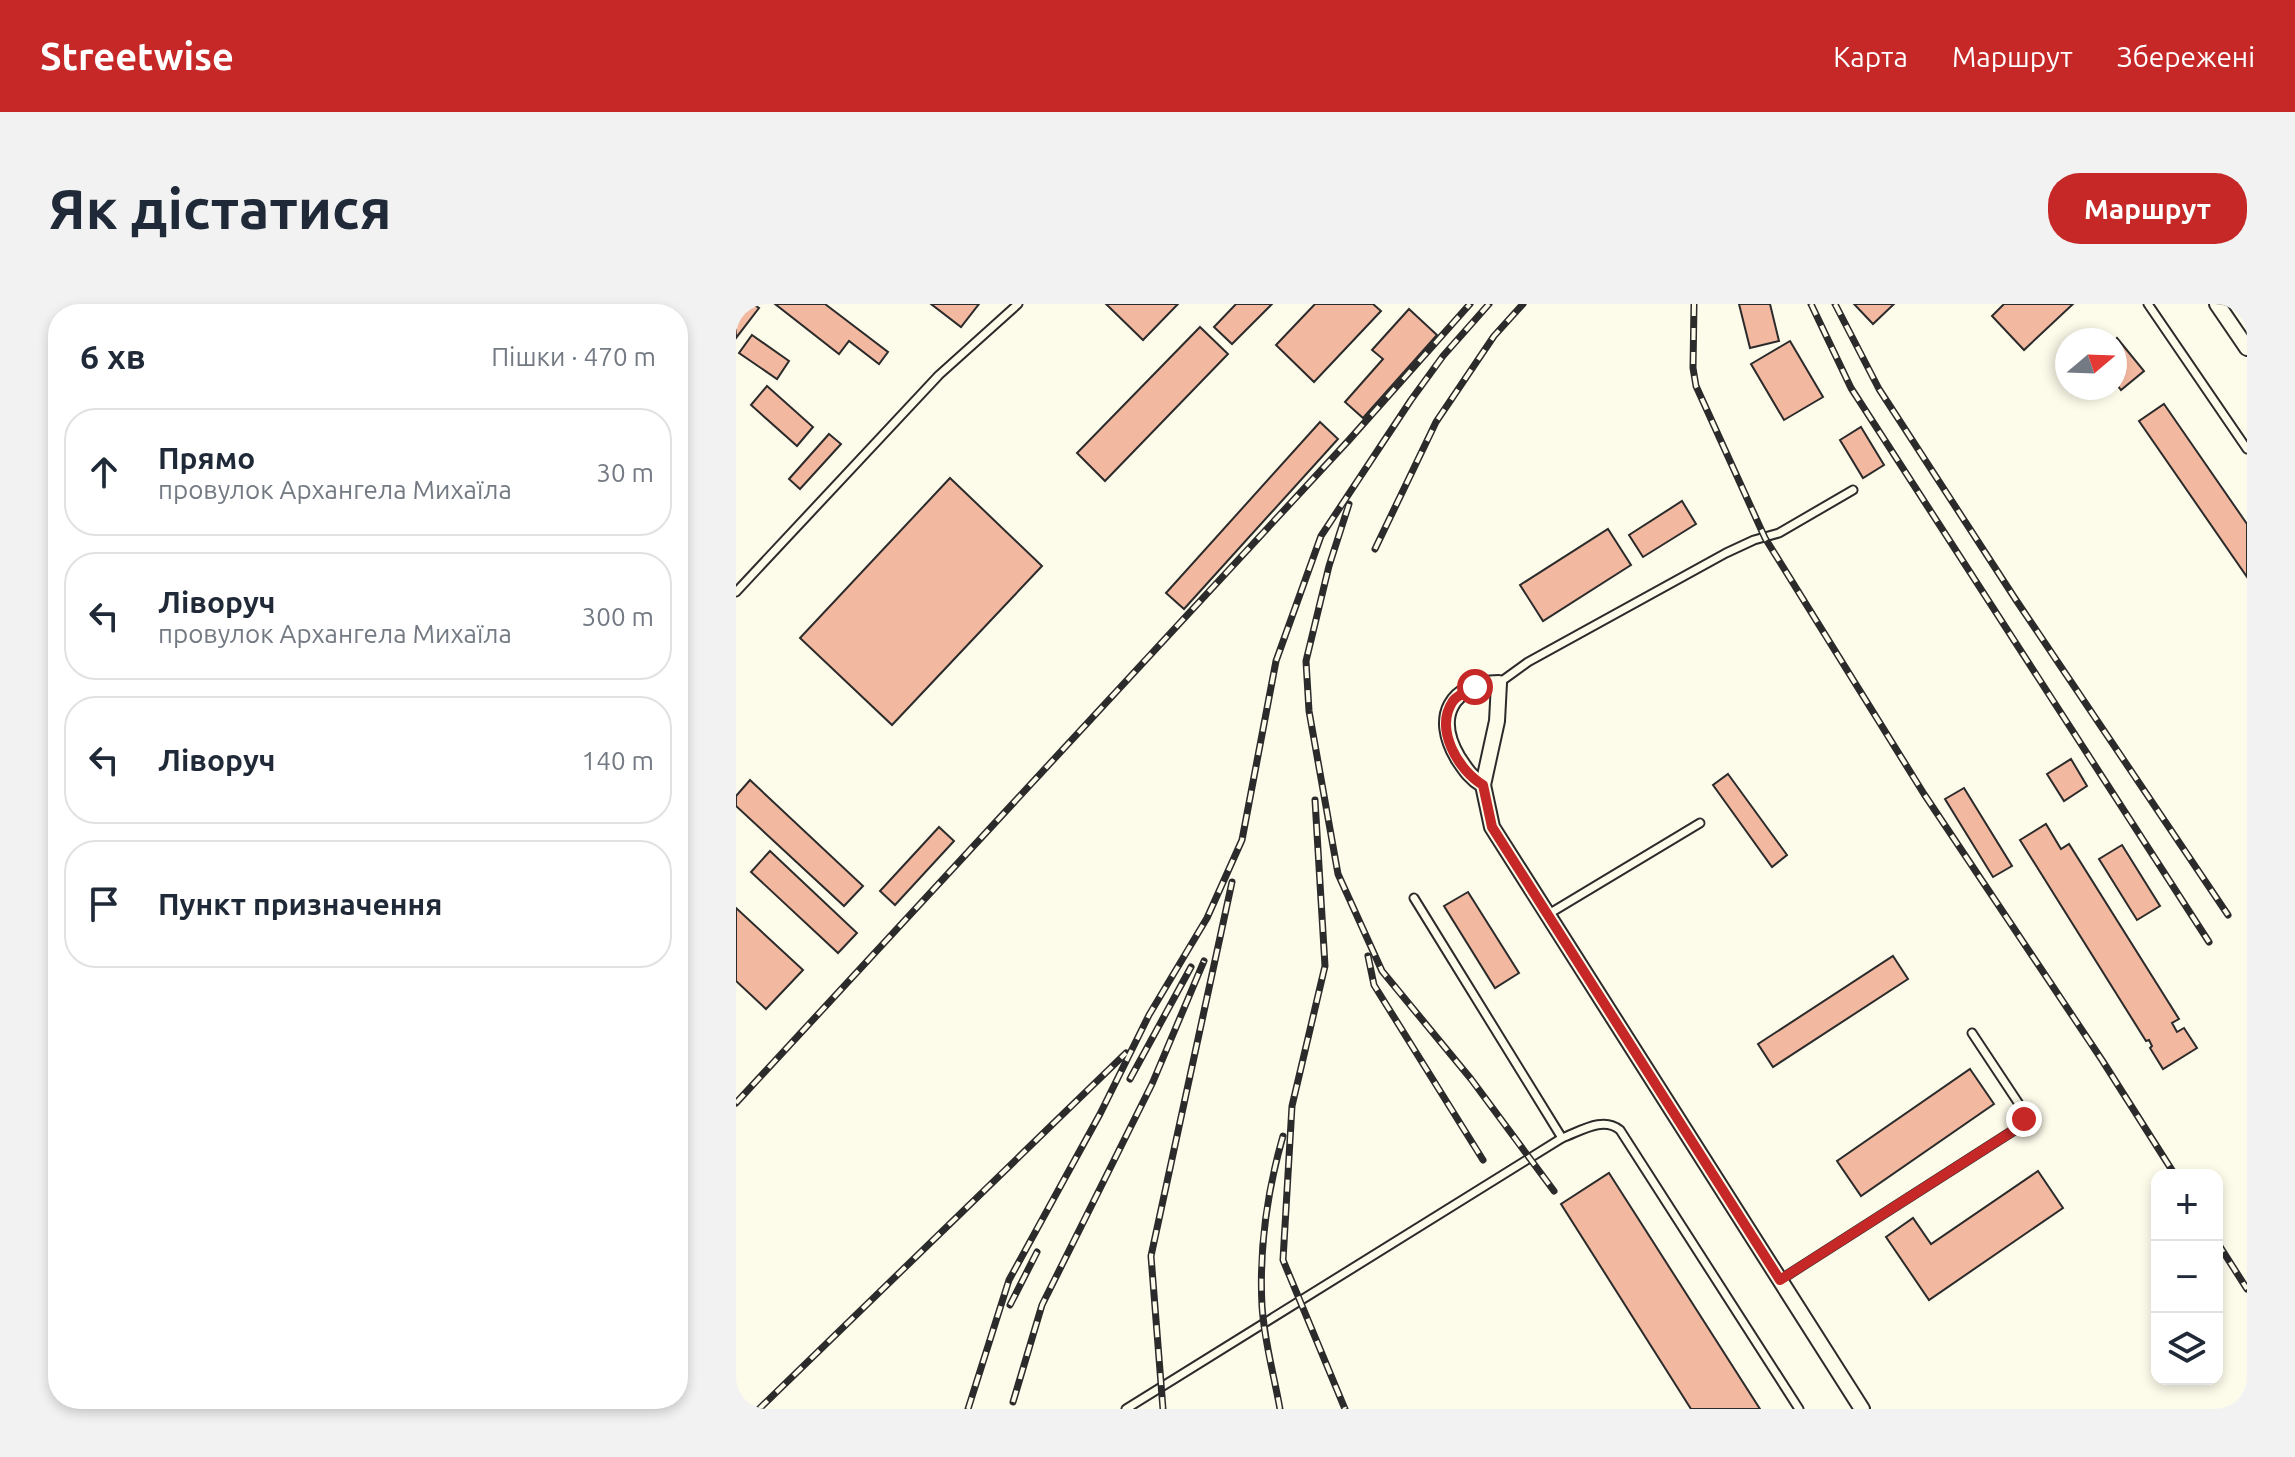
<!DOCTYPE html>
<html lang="uk">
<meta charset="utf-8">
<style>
body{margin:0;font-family:Ubuntu,sans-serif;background:#f2f2f3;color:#1f2937}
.controls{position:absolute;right:24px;bottom:24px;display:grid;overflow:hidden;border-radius:16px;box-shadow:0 4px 12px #0003}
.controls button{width:72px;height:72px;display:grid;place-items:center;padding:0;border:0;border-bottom:2px solid #e0e1e3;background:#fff;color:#1f2937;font:40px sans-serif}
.compass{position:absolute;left:1319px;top:24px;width:72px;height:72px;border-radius:50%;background:#fff;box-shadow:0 4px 12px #0003;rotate:71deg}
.stop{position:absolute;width:24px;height:24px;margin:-18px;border:6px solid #c62828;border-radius:50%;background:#fff}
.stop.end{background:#c62828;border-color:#fff;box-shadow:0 2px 8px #0008}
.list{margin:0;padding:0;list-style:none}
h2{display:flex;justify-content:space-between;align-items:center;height:104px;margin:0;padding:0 32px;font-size:34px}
h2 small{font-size:26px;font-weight:400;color:#747a83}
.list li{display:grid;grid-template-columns:52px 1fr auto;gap:24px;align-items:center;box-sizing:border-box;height:128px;margin:0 16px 16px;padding:0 16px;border:2px solid #e0e1e3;border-radius:32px}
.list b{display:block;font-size:30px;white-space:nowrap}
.list p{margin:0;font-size:26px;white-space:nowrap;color:#747a83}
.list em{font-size:26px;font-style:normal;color:#747a83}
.icon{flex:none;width:44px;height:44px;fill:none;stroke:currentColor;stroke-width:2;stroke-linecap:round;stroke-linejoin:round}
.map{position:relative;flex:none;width:1511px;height:1105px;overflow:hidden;border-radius:32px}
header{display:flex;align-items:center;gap:48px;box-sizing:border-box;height:112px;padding:0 40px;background:#c62828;color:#fff}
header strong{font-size:38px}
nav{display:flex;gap:44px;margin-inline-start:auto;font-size:28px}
.intro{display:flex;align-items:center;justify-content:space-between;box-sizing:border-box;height:192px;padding:0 48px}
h1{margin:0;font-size:56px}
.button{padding:20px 36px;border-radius:32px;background:#c62828;color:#fff;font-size:28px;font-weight:700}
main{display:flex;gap:48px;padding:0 48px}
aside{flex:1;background:#fff;border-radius:32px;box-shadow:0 4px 12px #0003}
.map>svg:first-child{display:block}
.building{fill:#f2b8a0;stroke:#2b2b2b;stroke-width:2}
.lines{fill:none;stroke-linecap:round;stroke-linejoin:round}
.lane-casing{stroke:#2b2b2b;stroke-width:11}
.street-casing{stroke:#2b2b2b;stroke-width:18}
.lane{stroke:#fdfbea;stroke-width:7}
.street{stroke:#fdfbea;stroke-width:14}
.rail-casing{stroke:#2b2b2b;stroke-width:7}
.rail{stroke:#fdfbea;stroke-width:4;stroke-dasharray:12;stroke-linecap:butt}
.route{stroke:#c62828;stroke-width:10}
</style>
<header>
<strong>Streetwise</strong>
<nav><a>Карта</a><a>Маршрут</a><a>Збережені</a></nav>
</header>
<div class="intro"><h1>Як дістатися</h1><a class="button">Маршрут</a></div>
<main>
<aside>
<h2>6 хв<small>Пішки · 470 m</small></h2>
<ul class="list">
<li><svg class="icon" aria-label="ahead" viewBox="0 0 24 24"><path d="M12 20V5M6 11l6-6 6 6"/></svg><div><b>Прямо</b><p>провулок Архангела Михаїла</p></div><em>30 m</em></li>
<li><svg class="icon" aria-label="left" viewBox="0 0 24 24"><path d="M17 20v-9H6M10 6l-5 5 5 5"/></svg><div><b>Ліворуч</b><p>провулок Архангела Михаїла</p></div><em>300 m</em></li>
<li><svg class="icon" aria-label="left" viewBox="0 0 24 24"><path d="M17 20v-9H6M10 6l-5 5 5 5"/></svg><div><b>Ліворуч</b></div><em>140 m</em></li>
<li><svg class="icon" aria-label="arrive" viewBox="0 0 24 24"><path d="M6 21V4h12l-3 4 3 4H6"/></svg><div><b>Пункт призначення</b></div></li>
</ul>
</aside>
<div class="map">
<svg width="1511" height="1105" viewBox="0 0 1511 1105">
<rect width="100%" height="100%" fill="#fdfbea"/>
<g class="building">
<path d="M0 0H17L23 4 0 34Z"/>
<path d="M39 0H89L152 48 143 60 113 37 103 50Z"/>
<path d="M195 0H243L225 23Z"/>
<path d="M370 0H442L407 36Z"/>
<path d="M500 0H536L496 40 478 23Z"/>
<path d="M579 0H637L645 7 578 78 540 41Z"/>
<path d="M1003 0H1034L1043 37 1014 44Z"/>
<path d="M1118 0H1158L1137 20Z"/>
<path d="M1268 0H1337L1288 46 1256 12Z"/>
<path d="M673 5 701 31 627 114 609 98 647 55 636 46Z"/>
<path d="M464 23 492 50 369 177 341 149Z"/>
<path d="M16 31 53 57 41 75 3 49Z"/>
<path d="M1381 34 1408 67 1385 86 1379 78V36Z"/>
<path d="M1054 37 1087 93 1048 116 1015 60Z"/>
<path d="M31 82 77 123 61 142 15 101Z"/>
<path d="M1428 100 1511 220V273L1403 117Z"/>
<path d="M584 118 602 135 448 305 430 289Z"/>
<path d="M1125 123 1148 161 1127 174 1104 136Z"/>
<path d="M93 130 105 140 64 185 53 175Z"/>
<path d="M214 174 306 262 156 421 64 334Z"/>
<path d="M946 197 960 220 907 253 893 231Z"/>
<path d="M872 225 895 261 807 317 784 281Z"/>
<path d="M1335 455 1351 482 1328 497 1311 470Z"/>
<path d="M992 470 1051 551 1036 563 977 481Z"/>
<path d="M14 476 127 582 108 602 0 502V492Z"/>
<path d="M1228 484 1276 562 1257 573 1209 495Z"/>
<path d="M1310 520 1325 545 1333 540 1443 715 1436 719 1441 728 1448 724 1461 744 1427 765 1414 744 1416 742 1413 736 1410 737 1284 536Z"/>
<path d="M203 523 218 537 159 601 144 587Z"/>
<path d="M1386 541 1424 602 1401 616 1363 555Z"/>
<path d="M34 547 121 629 102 649 15 568Z"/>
<path d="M732 588 783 669 759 684 708 602Z"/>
<path d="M0 604 67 666 30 705 0 677Z"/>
<path d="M1157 652 1172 675 1037 763 1022 740Z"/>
<path d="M1234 765 1258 800 1125 892 1101 857Z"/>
<path d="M1302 867 1327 904 1193 996 1150 933 1177 914 1195 940Z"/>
<path d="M873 869 1024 1105H955L825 900Z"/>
</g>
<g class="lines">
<defs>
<g id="lane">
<path d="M1412 0 1511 145"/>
<path d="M0 288 203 71 282 0"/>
<path d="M763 379 792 358 990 249 1018 236 1043 229 1117 186"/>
<path d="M678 594 826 834"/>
<path d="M811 611 964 519"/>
<path d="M1044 976 1283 823 1288 815 1287 806 1236 729"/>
<path d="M390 1105 826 834C845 827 867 812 884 826L1063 1105"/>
</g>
<g id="street">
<path d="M1481 0 1511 44"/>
<path d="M747 481C735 474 730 466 722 454 698 413 714 380 763 379L761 417 747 481 756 523 1126 1105"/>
</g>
</defs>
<use href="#lane" class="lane-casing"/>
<use href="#street" class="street-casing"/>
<use href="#lane" class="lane"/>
<use href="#street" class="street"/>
<defs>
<g id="rail">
<path d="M958 0 957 64 960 82 1029 234 1188 490 1366 756 1439 871"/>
<path d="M1075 0 1115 84 1473 638"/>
<path d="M1099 0 1143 85 1280 296 1492 611"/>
<path d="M613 200 593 262 570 357 573 407 602 570 646 667 735 775 818 887"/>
<path d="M639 245 700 118 758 32 787 0"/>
<path d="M579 496 589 662 556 802 547 956 609 1105"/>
<path d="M632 652 638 681 747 856"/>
<path d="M394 775 455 663"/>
<path d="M0 799 613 136 734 0"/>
<path d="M1481 938 1511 985"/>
<path d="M274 1001 301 948"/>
<path d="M277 1098 306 1001 416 780 468 657"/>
<path d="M23 1105 390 749"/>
<path d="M232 1105 273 976 364 810 413 711 471 614 506 536 540 357 585 232 675 96 707 52 753 0"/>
<path d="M427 1105 415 952 496 578"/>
<path d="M544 1105C538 1071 528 1036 526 1002 523 944 531 888 547 832"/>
</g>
</defs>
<use href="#rail" class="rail-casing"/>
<use href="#rail" class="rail"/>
</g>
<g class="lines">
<path class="route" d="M739 383C731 387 722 391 717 397 698 425 722 466 747 481L756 523 1044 976 1283 823 1288 815"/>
</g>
</svg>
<div class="controls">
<button>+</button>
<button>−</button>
<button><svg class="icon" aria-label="layers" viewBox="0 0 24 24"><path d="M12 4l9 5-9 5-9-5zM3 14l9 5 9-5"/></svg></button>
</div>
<svg class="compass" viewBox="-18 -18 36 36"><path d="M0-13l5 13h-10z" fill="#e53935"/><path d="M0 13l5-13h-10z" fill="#747a83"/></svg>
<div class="stop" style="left:739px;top:383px"></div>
<div class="stop end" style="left:1288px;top:815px"></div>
</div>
</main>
